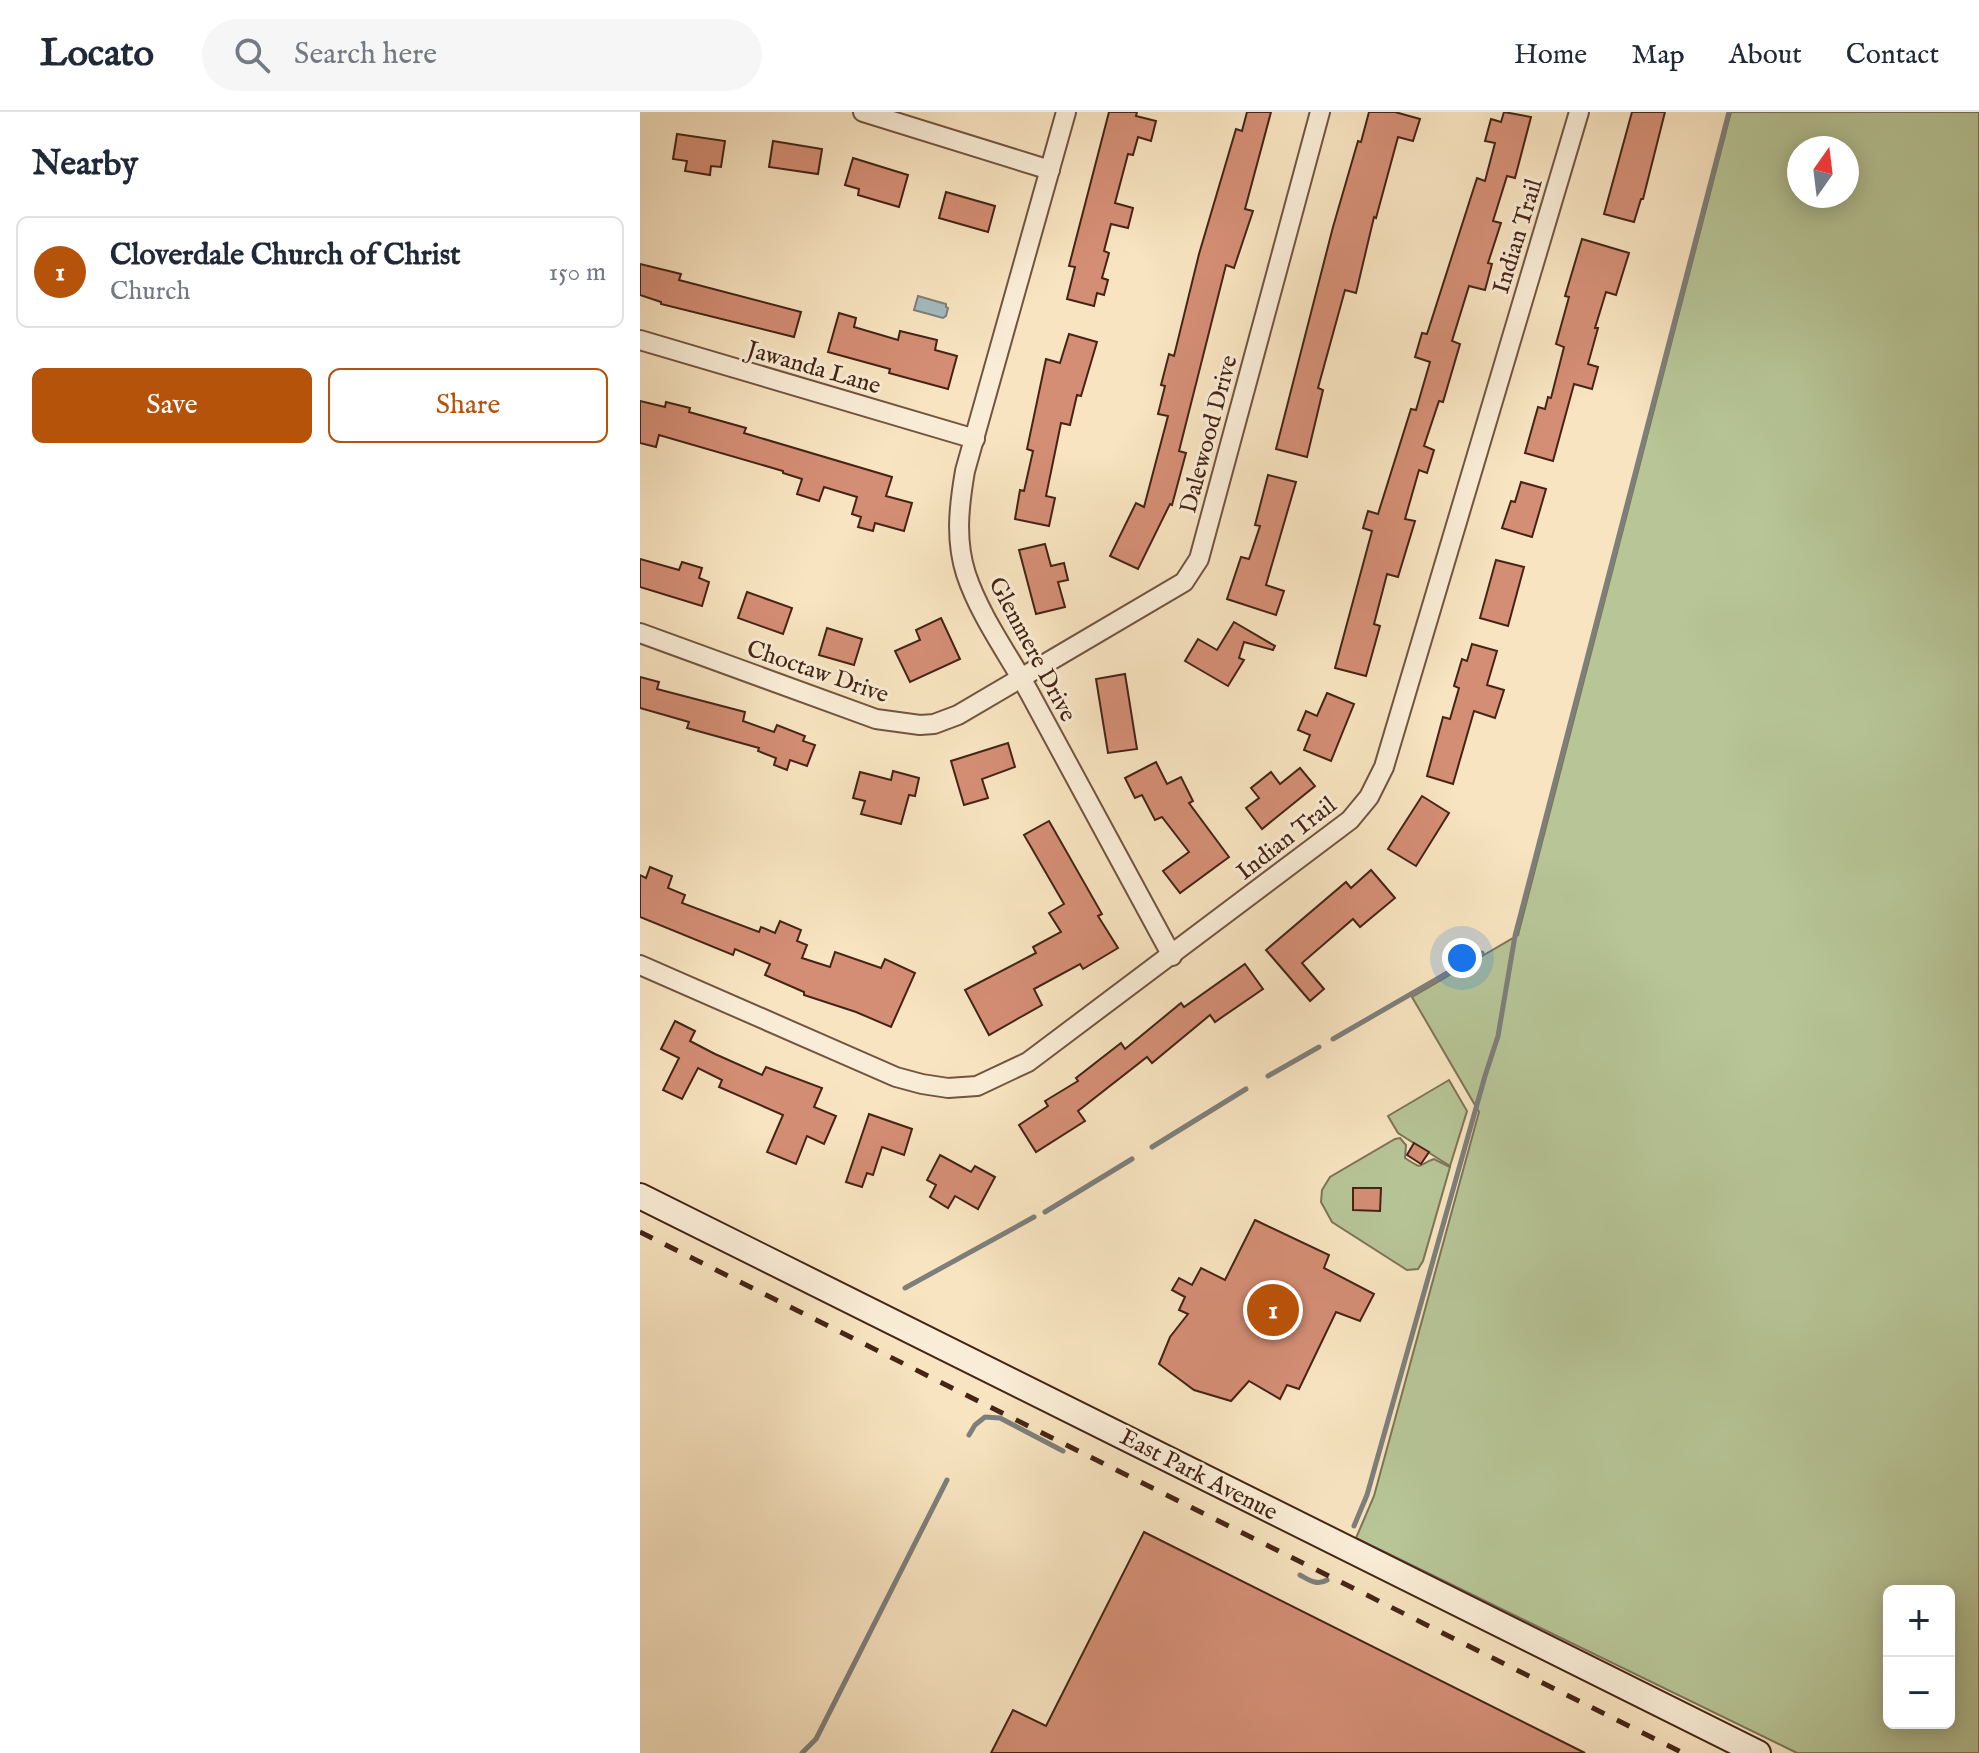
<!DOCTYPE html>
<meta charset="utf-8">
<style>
body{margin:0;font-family:"IM FELL English",serif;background:#f6f6f7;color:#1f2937}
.controls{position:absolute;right:24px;bottom:24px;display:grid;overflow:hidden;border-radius:12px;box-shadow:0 4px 20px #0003}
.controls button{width:72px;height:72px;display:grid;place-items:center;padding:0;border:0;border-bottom:2px solid #e0e1e3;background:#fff;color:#1f2937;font:40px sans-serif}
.compass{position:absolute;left:1147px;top:24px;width:72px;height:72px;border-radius:50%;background:#fff;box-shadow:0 4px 20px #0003;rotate:14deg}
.you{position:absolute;left:822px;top:846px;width:28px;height:28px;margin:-20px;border:6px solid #fff;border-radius:50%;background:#1a73e8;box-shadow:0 0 0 12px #1a73e833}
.badge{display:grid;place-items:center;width:52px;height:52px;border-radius:50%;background:#b45309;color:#fff;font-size:26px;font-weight:700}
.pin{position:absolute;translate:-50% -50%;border:4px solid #fff;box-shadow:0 2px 8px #0006}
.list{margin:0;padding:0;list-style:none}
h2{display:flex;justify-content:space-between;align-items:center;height:104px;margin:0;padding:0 32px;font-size:34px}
h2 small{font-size:26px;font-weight:400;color:#747a83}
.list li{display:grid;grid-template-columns:52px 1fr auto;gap:24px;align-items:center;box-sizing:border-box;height:112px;margin:0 16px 16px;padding:0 16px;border:2px solid #e0e1e3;border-radius:12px}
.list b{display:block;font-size:30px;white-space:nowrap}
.list p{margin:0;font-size:26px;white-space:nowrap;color:#747a83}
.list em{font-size:26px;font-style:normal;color:#747a83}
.actions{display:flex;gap:16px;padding:24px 32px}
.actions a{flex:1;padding:18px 0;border:2px solid #b45309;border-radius:12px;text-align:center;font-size:28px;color:#b45309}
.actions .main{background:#b45309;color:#fff}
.icon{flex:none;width:44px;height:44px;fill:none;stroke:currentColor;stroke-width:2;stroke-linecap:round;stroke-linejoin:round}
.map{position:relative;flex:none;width:1339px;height:1641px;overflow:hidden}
header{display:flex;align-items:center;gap:48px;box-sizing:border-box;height:112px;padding:0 40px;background:#fff;border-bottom:2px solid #e0e1e3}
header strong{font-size:38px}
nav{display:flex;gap:44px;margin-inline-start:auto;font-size:28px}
.search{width:560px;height:72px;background:#f6f6f7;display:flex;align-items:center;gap:20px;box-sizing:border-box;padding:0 28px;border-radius:44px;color:#747a83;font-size:30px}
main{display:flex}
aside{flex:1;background:#fff}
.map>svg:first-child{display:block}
.green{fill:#b7c597;stroke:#7e7456;stroke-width:2;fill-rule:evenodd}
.water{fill:#a3bbbf;stroke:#7d7f7b;stroke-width:2}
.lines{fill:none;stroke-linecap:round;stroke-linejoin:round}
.stream{stroke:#7d7f7b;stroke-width:5}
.building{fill:#d48e75;stroke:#452415;stroke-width:2}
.street-casing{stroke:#725440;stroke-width:22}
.secondary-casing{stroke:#452415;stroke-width:28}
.street{stroke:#faedd7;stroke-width:18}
.secondary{stroke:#faedd7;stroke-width:24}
.rail{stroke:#452415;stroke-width:5;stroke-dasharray:14 14;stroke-linecap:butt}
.labels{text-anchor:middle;stroke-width:6;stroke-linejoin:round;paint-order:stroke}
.street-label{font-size:24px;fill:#452415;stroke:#faedd7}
</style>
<header>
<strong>Locato</strong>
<div class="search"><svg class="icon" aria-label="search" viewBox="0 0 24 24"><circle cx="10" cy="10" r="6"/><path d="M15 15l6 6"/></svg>Search here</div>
<nav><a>Home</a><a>Map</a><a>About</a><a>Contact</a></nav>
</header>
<main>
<aside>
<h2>Nearby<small></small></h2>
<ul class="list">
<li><span class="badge">1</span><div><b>Cloverdale Church of Christ</b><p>Church</p></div><em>150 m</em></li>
</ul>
<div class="actions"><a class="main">Save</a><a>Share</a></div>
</aside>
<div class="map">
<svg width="1339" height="1641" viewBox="0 0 1339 1641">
<rect width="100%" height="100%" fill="#f8e4c1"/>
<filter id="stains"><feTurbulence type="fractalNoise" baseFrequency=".0025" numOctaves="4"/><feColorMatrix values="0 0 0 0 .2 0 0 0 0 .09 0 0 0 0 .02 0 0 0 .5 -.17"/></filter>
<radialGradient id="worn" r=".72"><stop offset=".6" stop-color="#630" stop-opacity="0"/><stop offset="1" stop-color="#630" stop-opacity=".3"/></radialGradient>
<g class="green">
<path d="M1091 0H1339V1641H1157L716 1426 734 1384 839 1000 772 885 878 823ZM1207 36V84H1159V36ZM1249 1479H1309V1611H1249Z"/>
<path d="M809 968 827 999 810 1054 758 1021 748 1004Z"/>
<path d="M760 1026 766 1033 765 1046C785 1059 776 1053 794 1047L810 1055 783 1149 778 1157 767 1158 692 1110 681 1090 682 1078 690 1065 755 1027Z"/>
</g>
<path class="water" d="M278 184 306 192V195L308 196 306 204 303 206 274 198Z"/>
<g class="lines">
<g class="stream">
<path d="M693 927 842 841"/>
<path d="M628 964 679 935"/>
<path d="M512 1035 606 977"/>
<path d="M405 1100 492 1047"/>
<path d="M265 1176 394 1105"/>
<path d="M329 1323 335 1313 345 1305 360 1306 423 1339"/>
<path d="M714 1414 727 1383 845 964 858 924 875 824 1089 0"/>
<path d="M660 1463C669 1468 677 1474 687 1468"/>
<path d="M162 1641 176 1627 307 1368"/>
</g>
</g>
<g class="building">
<path d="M469 0H497L496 4 516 9 511 29 498 25 493 43 488 42 475 91 493 96 488 116 471 112 464 139 469 141 462 166 468 168 464 183 457 181 454 194 427 187 435 155 429 154Z"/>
<path d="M607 0H631L605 97 613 99 594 156 586 153 539 339 546 341 532 393 530 392 498 457 470 444 496 391 504 395 528 304 518 302 525 274 521 273 529 242 534 244 559 142 596 17 602 19Z"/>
<path d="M729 0H755L780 7 773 29 758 25 736 106 734 105 716 181 705 178 678 276 683 278 667 345 636 337 693 115 718 29 721 30Z"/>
<path d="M864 0 891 5 875 66 867 64 853 109 861 111 848 151 852 152 845 178 829 174 812 229 820 232 803 290 799 289 784 334 794 338 787 361 779 358 765 407 775 409 758 465 747 462 734 512 740 514 726 564 695 556 732 419 723 416 728 399 738 402 771 297 776 298 790 250 775 245 782 221 787 222 837 66 845 69 855 31 845 29 851 7 861 10Z"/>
<path d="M992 0H1025L1003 87H1001L994 110 964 102Z"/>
<path d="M37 22 85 29 81 55 71 54 70 63 45 59 47 49 33 47Z"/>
<path d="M133 29 182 37 178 62 129 55Z"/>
<path d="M213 46 268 63 259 95 218 83 219 77 205 73Z"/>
<path d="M306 80 355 94 348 120 299 106Z"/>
<path d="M942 127 989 141 976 183 966 180 955 216H958L948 252 958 255 952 277 934 272 913 349 885 341 898 295 905 297 908 285 911 286 924 235 916 232 929 185 925 184Z"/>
<path d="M0 152 41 162 39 168 161 200 154 225 21 192V190L0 183Z"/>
<path d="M199 201 216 206 214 215 258 228 260 219 297 228 295 238 317 244 308 277 249 261 250 257 188 240Z"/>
<path d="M429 222 457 230 441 284 437 283 430 313 421 311 406 384 415 386 409 414 375 407 380 378 384 379 393 339 387 337 406 247 420 251Z"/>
<path d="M0 289 25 295 26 290 50 296 49 300 106 316 104 321 252 365 246 384 272 391 264 419 235 411 233 419 218 415 221 405 212 402 217 385 184 375 179 389 157 382 162 367 143 361V359L19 323 16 335 0 331Z"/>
<path d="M628 363 656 370 626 473 644 479 636 503 587 487 601 445 609 447 620 414 615 413Z"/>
<path d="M881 370 906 377 892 425 862 416 871 389 875 390Z"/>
<path d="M405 432 411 454 424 451 428 468 418 470 425 495 396 502 379 438Z"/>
<path d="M0 447 39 458 42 450 62 456 59 466 69 470 62 494 0 475Z"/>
<path d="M856 448 884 455 868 514 840 506Z"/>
<path d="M107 480 152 496 143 522 98 506Z"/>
<path d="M301 506 320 547 270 570 255 539 280 528 276 518Z"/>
<path d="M594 510 635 534 633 538 604 530 599 546 604 548 588 574 545 549 558 527 577 538Z"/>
<path d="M187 516 222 527 214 553 179 543Z"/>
<path d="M832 532 857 539 847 573 864 578 855 606 834 599 813 672 787 664 803 605 810 607 819 576 814 574 822 547 827 549Z"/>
<path d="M485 562 497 637 468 641 456 567Z"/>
<path d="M0 565 19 570 17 577 105 600 103 609 134 620 137 613 165 624 163 629 175 633 167 654 150 648 147 658 134 653 136 646 118 639 119 636 47 616 49 610 0 596Z"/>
<path d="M687 581 714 592 691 649 664 638 670 623 658 618 666 599 677 604Z"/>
<path d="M368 631 375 655 342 667 348 686 324 693 311 649Z"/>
<path d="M516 650 527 672 541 665 553 689 549 691 589 745 540 781 523 759 549 740 522 705 515 708 502 683 495 686 485 666Z"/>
<path d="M660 656 675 674 622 717 606 696 619 686 611 676 631 660 640 672Z"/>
<path d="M253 659 279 666 275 684 269 683 261 712 221 702 225 689 213 686 220 660 251 668Z"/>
<path d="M782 684 809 701 776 754 748 737Z"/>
<path d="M409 709 462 802 458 804 478 836 443 857 440 852 394 877 402 893 349 923 325 878 396 841 393 835 421 820 409 801 424 792 384 723Z"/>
<path d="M10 755 32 764 28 776 45 783 42 791 119 820 121 815 135 821 140 809 161 818 157 829 167 833 162 846 190 855 195 840 241 856 245 847 275 861 251 915 216 900 164 883V880L125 863 130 852 95 837 93 843 0 805V763L6 766Z"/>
<path d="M731 758 755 786 720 815 713 807 662 851 684 877 670 889 626 838 706 770 711 776Z"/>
<path d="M605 852 623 877 575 910 570 903 512 951 507 945 438 999 445 1009 396 1040 379 1013 408 994 405 989 438 969 436 966 481 931 485 937 541 891 544 895Z"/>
<path d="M35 909 55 919 50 929 75 942 122 963 126 955 182 976 174 995 196 1004 184 1032 167 1024 156 1052 127 1040 143 1003 79 975 82 968 58 956 42 987 23 978 39 946 21 937Z"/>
<path d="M229 1002 272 1017 264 1043 242 1035 233 1063 227 1061 222 1075 206 1070Z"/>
<path d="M774 1031 789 1040 781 1052 767 1043Z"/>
<path d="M300 1043 331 1060 335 1054 355 1065 338 1097 315 1084 308 1096 290 1085 296 1073 287 1068Z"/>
<path d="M713 1076H741L740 1099 713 1098Z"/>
<path d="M615 1108 689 1143 684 1156 734 1182 720 1209 696 1200 659 1277 647 1273 640 1287 609 1269 591 1289 554 1278 519 1252 530 1225 548 1202 539 1198 545 1185 532 1178 539 1166 552 1173 561 1156 585 1168Z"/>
<path d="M504 1420 945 1641H351L373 1598 406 1614Z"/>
</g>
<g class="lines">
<defs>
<g id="street">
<path d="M223 0 410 58"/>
<path d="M426 0 325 359C319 394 315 428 326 462 340 504 368 542 389 580 437 668 484 756 532 844"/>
<path d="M0 228 335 327"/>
<path d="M0 521 236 607 280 613 294 612 318 603 544 470 559 447 680 0"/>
<path d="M0 853 256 965 282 972 308 976 337 974 388 950 710 708 729 685 744 655 939 0"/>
</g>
<path id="secondary" d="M0 1084 1118 1641"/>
</defs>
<use href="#street" class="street-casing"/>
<use href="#secondary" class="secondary-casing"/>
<use href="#street" class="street"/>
<use href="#secondary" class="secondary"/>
<path class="rail" d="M0 1120 1043 1641"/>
</g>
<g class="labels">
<g class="street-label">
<text transform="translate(877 124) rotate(-73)" y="8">Indian Trail</text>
<text transform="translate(174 255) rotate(16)" y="8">Jawanda Lane</text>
<text transform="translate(568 322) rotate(-75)" y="8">Dalewood Drive</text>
<text transform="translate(393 537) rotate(62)" y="8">Glenmere Drive</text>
<text transform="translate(178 559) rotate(19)" y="8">Choctaw Drive</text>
<text transform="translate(646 726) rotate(-38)" y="8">Indian Trail</text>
<text transform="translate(559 1362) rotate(27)" y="8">East Park Avenue</text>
</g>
</g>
<rect width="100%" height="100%" filter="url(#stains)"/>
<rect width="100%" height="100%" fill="url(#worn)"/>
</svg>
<div class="controls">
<button>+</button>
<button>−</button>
</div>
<svg class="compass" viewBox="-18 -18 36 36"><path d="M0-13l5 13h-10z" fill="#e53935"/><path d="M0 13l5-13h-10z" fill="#747a83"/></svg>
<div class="you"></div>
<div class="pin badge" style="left:633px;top:1198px">1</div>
</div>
</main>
